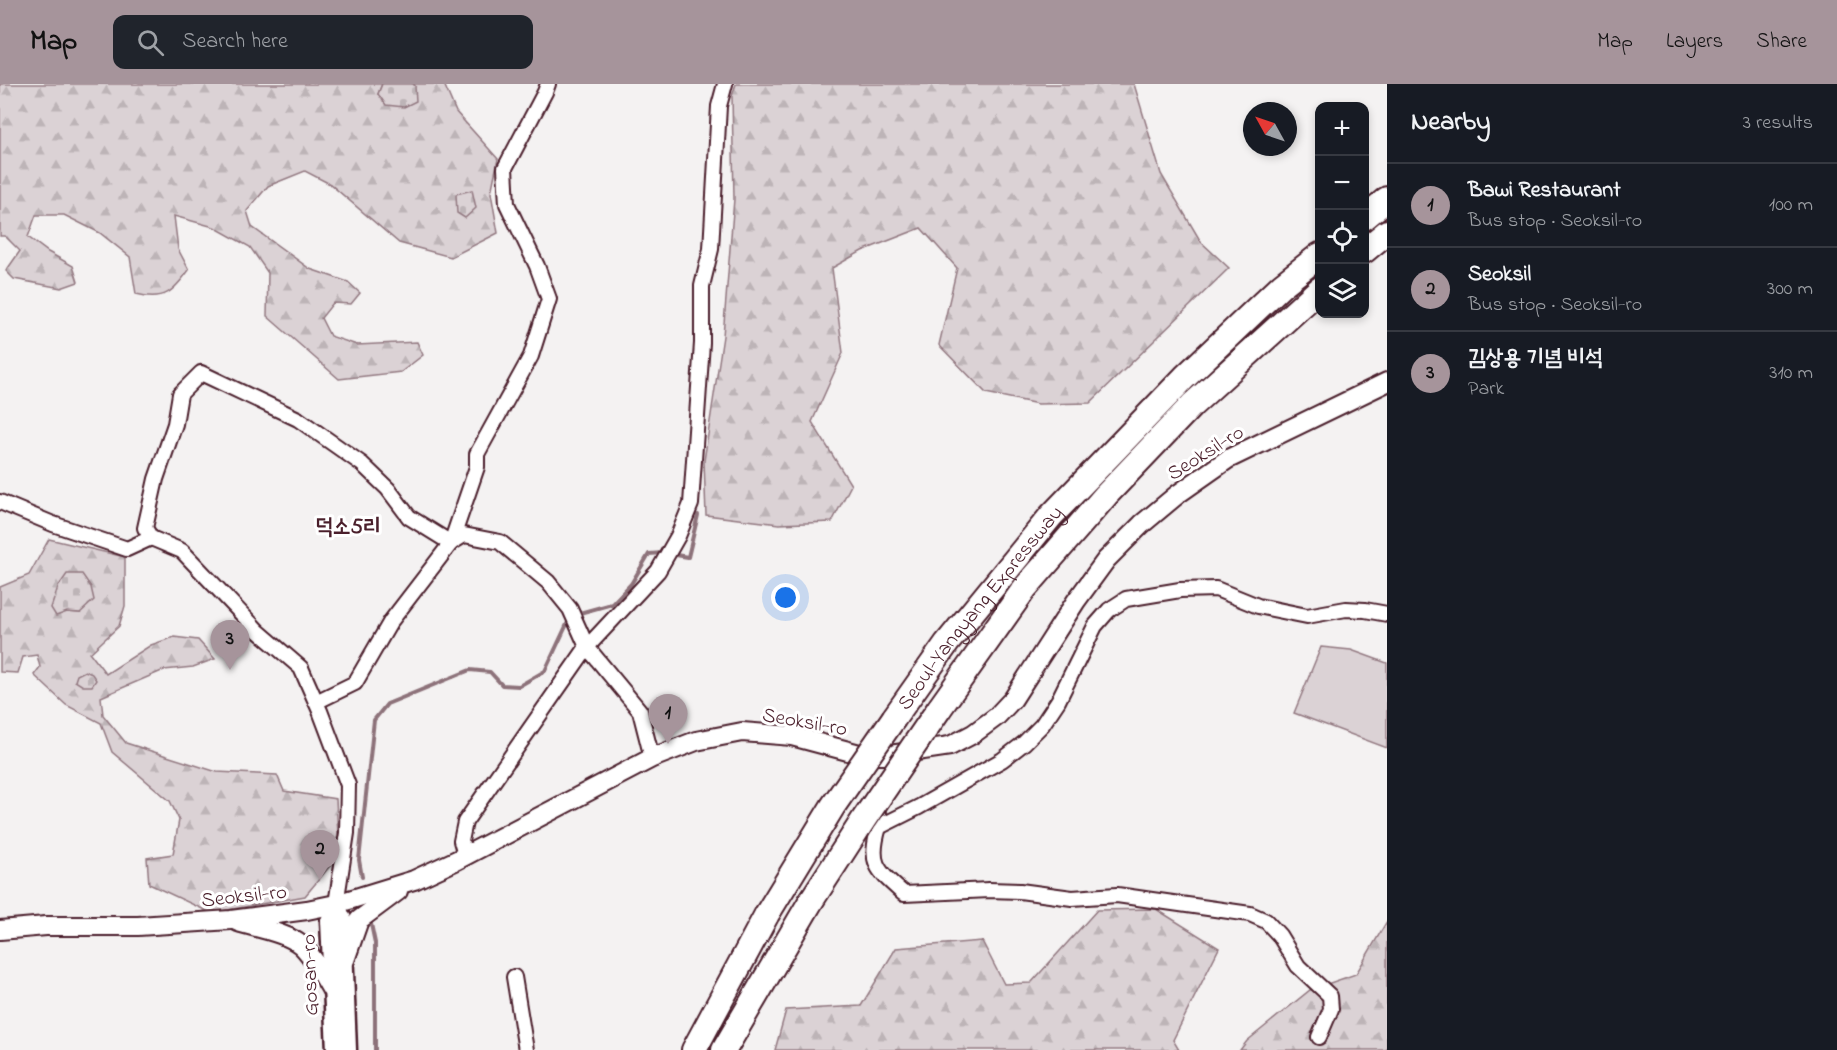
<!DOCTYPE html>
<meta charset="utf-8">
<style>
body{margin:0;font-family:"Indie Flower","Poor Story",sans-serif;background:#20242c;color:#f1f3f6}
.controls{position:absolute;right:18px;top:18px;display:grid;overflow:hidden;border-radius:12px;box-shadow:0 3px 9px #0003}
.controls button{width:54px;height:54px;display:grid;place-items:center;padding:0;border:0;border-bottom:2px solid #363941;background:#171b24;color:#f1f3f6;font:30px sans-serif}
.compass{position:absolute;left:1243px;top:18px;width:54px;height:54px;border-radius:50%;background:#171b24;box-shadow:0 3px 9px #0003;rotate:310deg}
.you{position:absolute;left:786px;top:514px;width:21px;height:21px;margin:-15px;border:4px solid #fff;border-radius:50%;background:#1a73e8;box-shadow:0 0 0 9px #1a73e833}
.badge{display:grid;place-items:center;width:39px;height:39px;border-radius:50%;background:#a6949b;color:#111;font-size:20px;font-weight:700}
.pin{position:absolute;translate:-50% -50px;filter:drop-shadow(0 2px 3px #0008)}
.pin::after{content:'';position:absolute;top:32px;width:21px;height:18px;background:inherit;clip-path:polygon(0 0,100% 0,50% 100%)}
.list{margin:0;padding:0;list-style:none}
h2{display:flex;justify-content:space-between;align-items:center;height:78px;margin:0;padding:0 24px;font-size:26px}
h2 small{font-size:20px;font-weight:400;color:#9ea1a6}
.list li{display:grid;grid-template-columns:39px 1fr auto;gap:18px;align-items:center;box-sizing:border-box;height:84px;padding:0 24px;border-top:2px solid #363941}
.list b{display:block;font-size:22px;white-space:nowrap}
.list p{margin:0;font-size:20px;white-space:nowrap;color:#9ea1a6}
.list em{font-size:20px;font-style:normal;color:#9ea1a6}
.icon{flex:none;width:33px;height:33px;fill:none;stroke:currentColor;stroke-width:2;stroke-linecap:round;stroke-linejoin:round}
.map{position:relative;flex:none;width:1387px;height:966px;overflow:hidden}
header{display:flex;align-items:center;gap:36px;box-sizing:border-box;height:84px;padding:0 30px;background:#a6949b;color:#111}
header strong{font-size:28px}
nav{display:flex;gap:33px;margin-inline-start:auto;font-size:21px}
.search{width:420px;height:54px;background:#20242c;display:flex;align-items:center;gap:15px;box-sizing:border-box;padding:0 21px;border-radius:12px;color:#9ea1a6;font-size:22px}
main{display:flex}
aside{flex:1;background:#171b24}
.map>svg:first-child{display:block}
.grass{fill:#dbd2d5;stroke:#927880;stroke-width:1.5}
.forest{fill:url(#forest-firs);stroke:#927880;stroke-width:1.5;fill-rule:evenodd}
.cemetery{fill:url(#cemetery-stones);stroke:#927880;stroke-width:1.5}
.lines{fill:none;stroke-linecap:round;stroke-linejoin:round}
.stream{stroke:#8d727a;stroke-width:4}
.minor-casing{stroke:#4a1f2b;stroke-width:18}
.tertiary-casing{stroke:#4a1f2b;stroke-width:21}
.secondary-casing{stroke:#4a1f2b;stroke-width:22}
.motorway-casing{stroke:#4a1f2b;stroke-width:28}
.minor{stroke:#fff;stroke-width:14}
.tertiary{stroke:#fff;stroke-width:16}
.secondary{stroke:#fff;stroke-width:18}
.motorway{stroke:#fff;stroke-width:24}
.motorway-bridge-casing{stroke:#4a1f2b;stroke-width:28;stroke-linecap:butt}
.motorway-bridge{stroke:#fff;stroke-width:24}
.labels{text-anchor:middle;stroke-width:6;stroke-linejoin:round;paint-order:stroke}
.street-label{font-size:21px;fill:#4a1f2b;stroke:#fff}
.neighbourhood-label{font-size:22px;font-weight:bold;fill:#4a1f2b;stroke:#fff}
</style>
<header>
<strong>Map</strong>
<div class="search"><svg class="icon" aria-label="search" viewBox="0 0 24 24"><circle cx="10" cy="10" r="6"/><path d="M15 15l6 6"/></svg>Search here</div>
<nav><a>Map</a><a>Layers</a><a>Share</a></nav>
</header>
<main>
<div class="map">
<svg width="1387" height="966" viewBox="0 0 1387 966">
<defs>
<pattern id="forest-firs" width="22" height="20" patternUnits="userSpaceOnUse" patternTransform="scale(1.5)"><rect width="22" height="20" fill="#dbd2d5"/><path d="M5 1l3.5 6h-7zM16 11l3.5 6h-7z" fill="#bdb4b7"/></pattern>
<pattern id="cemetery-stones" width="16" height="16" patternUnits="userSpaceOnUse" patternTransform="scale(1.5)"><rect width="16" height="16" fill="#dbd2d5"/><path d="M2 7V4a2 2 0 0 1 4 0v3zM10 15v-3a2 2 0 0 1 4 0v3z" fill="#bdb4b7"/></pattern>
</defs>
<rect width="100%" height="100%" fill="#f4f2f2"/>
<filter id="ink" filterUnits="userSpaceOnUse"><feTurbulence type="fractalNoise" baseFrequency=".0167" numOctaves="2"/><feDisplacementMap in="SourceGraphic" scale="12" xChannelSelector="R" yChannelSelector="G"/><feConvolveMatrix kernelMatrix="1 2 1 2 8 2 1 2 1" color-interpolation-filters="sRGB"/></filter>
<g filter="url(#ink)">
<path class="grass" d="M1321 563 1351 566 1387 579V664L1294 629Z"/>
<g class="forest">
<path d="M0 0H382L378 10 415 2 413 0H444L456 28 498 75 491 109 498 149 451 173 399 159 330 100 305 87 268 102 247 127 252 143 310 185 348 198 360 209 351 220 333 219 321 234 330 252 357 261 417 258 423 271 401 288 339 295 267 232 268 189 250 163 214 143 174 132 178 165 189 186C173 208 165 217 136 210L130 173 100 149 64 131H36L28 153 48 168 73 182 78 198 61 204 14 195 6 187 20 167 5 152H0Z"/>
<path d="M736 0H1134L1161 90 1201 158 1229 184 1090 319 1038 320 986 309 939 261 957 184 921 144 862 167 832 184 843 269 812 338 851 401 832 438 779 440 706 431 704 377 723 252 734 115 732 12Z"/>
<path d="M49 455 125 473V522L119 542 90 569 106 590 151 561 174 553 198 556 215 575 193 583 164 586 101 613 103 631 126 659 217 688 277 691 284 707 336 715 338 752 331 781 305 812 211 829 149 800 147 774 173 770 179 736 170 717 112 668 101 639 66 621 34 591 40 583 37 571 23 573 18 589 0 588V503L29 491ZM58 503 80 529 67 528Z"/>
<path d="M1156 825 1219 864 1173 956 1179 966H775L786 926 861 922 896 864 982 857 1004 900 1031 899 1097 826Z"/>
<path d="M1387 837V966H1240L1247 957 1310 906 1356 890Z"/>
</g>
<g class="cemetery">
<path d="M382 0H413L415 2 416 17 404 23 386 21 378 10Z"/>
<path d="M472 106 476 124 465 134 457 129 456 110Z"/>
<path d="M67 490H82L91 503 94 516 80 529 67 528 56 532 51 524 58 503Z"/>
<path d="M85 587 92 590 96 596 92 602H83L75 597 77 591Z"/>
</g>
<g class="lines">
<g class="stream">
<path d="M676 471 688 473 698 431"/>
<path d="M576 530 612 520 631 500 649 470 663 469"/>
<path d="M362 793 359 776 374 636 387 620 470 586 490 588 502 601 519 602 545 587 568 538"/>
<path d="M371 840 375 859V966"/>
</g>
<defs>
<g id="minor">
<path d="M0 418 53 440 127 465 151 454"/>
<path d="M316 618 355 599 391 537 451 459 477 383V370L531 272 549 215 537 182 507 120 505 84 545 8 548 0"/>
<path d="M877 717 879 743 919 723 1002 676 1024 659 1042 641 1058 617 1095 542 1109 526 1126 515 1180 506 1216 505 1258 522 1307 532 1346 525 1365 526 1387 530"/>
<path d="M879 743C868 780 877 786 904 810L989 806 1020 807 1072 814 1117 811 1250 830 1266 837 1279 851 1298 882 1330 912 1331 925 1319 953"/>
<path d="M465 771 461 757 465 738 587 563 658 487 678 452 691 420 702 259V202L711 165 719 22 725 0"/>
<path d="M336 820 347 749 348 701 320 627 301 584 258 547 182 467 151 454 145 444 156 395 175 340 180 310 201 289 298 335 362 380 388 405 409 433 451 459 464 451 500 458 548 498 570 525 587 563 640 627 652 674"/>
<path d="M514 893 526 966"/>
</g>
<g id="tertiary">
<path d="M336 820 343 835 348 966"/>
<path d="M335 966 329 837 336 820"/>
</g>
<g id="secondary">
<path d="M238 838C257 844 287 849 301 861 314 873 322 890 331 905"/>
<path d="M0 846 46 842H138L231 836 307 826 336 820 414 796 457 776 652 674 696 657 742 648 792 652 863 671H890L950 662 973 650 996 633 1013 615 1076 517 1106 476 1142 440 1178 410 1228 375 1387 298"/>
<path d="M345 876 359 836 398 807"/>
</g>
<g id="motorway">
<path d="M1364 134 1387 115"/>
<path d="M1364 167 1387 148"/>
<path d="M939 625 1025 504 1106 411 1192 321 1320 205"/>
<path id="s1" d="M894 634 947 559 1051 432 1185 293 1282 201 1320 171"/>
<path d="M694 966 767 830"/>
<path d="M724 966 811 817"/>
</g>
</defs>
<use href="#minor" class="minor-casing"/>
<use href="#tertiary" class="tertiary-casing"/>
<use href="#secondary" class="secondary-casing"/>
<use href="#motorway" class="motorway-casing"/>
<use href="#minor" class="minor"/>
<use href="#tertiary" class="tertiary"/>
<use href="#secondary" class="secondary"/>
<use href="#motorway" class="motorway"/>
<defs>
<g id="motorway-bridge">
<path d="M811 817 864 735 939 625"/>
<path d="M767 830 833 722 894 634"/>
</g>
</defs>
<use href="#motorway-bridge" class="motorway-bridge-casing"/>
<use href="#motorway-bridge" class="motorway-bridge"/>
</g>
</g>
<g class="labels">
<g class="street-label">
<text transform="translate(1205 368) rotate(-32)" y="7">Seoksil-ro</text>
<text dy="7" stroke="none"><textPath href="#s1" startOffset="140">Seoul-Yangyang Expressway</textPath></text>
<text transform="translate(805 637) rotate(10)" y="7">Seoksil-ro</text>
<text transform="translate(244 811) rotate(-6)" y="7">Seoksil-ro</text>
<text transform="translate(309 891) rotate(-92)" y="7">Gosan-ro</text>
</g>
<g class="neighbourhood-label">
<text x="348" y="449">덕소5리</text>
</g>
</g>
</svg>
<div class="controls">
<button>+</button>
<button>−</button>
<button><svg class="icon" aria-label="locate" viewBox="0 0 24 24"><circle cx="12" cy="12" r="6"/><path d="M12 2v4M12 18v4M2 12h4M18 12h4"/></svg></button>
<button><svg class="icon" aria-label="layers" viewBox="0 0 24 24"><path d="M12 4l9 5-9 5-9-5zM3 14l9 5 9-5"/></svg></button>
</div>
<svg class="compass" viewBox="-18 -18 36 36"><path d="M0-13l5 13h-10z" fill="#e53935"/><path d="M0 13l5-13h-10z" fill="#9ea1a6"/></svg>
<div class="you"></div>
<div class="pin badge" style="left:668px;top:660px">1</div>
<div class="pin badge" style="left:320px;top:796px">2</div>
<div class="pin badge" style="left:230px;top:586px">3</div>
</div>
<aside>
<h2>Nearby<small>3 results</small></h2>
<ul class="list">
<li><span class="badge">1</span><div><b>Bawi Restaurant</b><p>Bus stop · Seoksil-ro</p></div><em>100 m</em></li>
<li><span class="badge">2</span><div><b>Seoksil</b><p>Bus stop · Seoksil-ro</p></div><em>300 m</em></li>
<li><span class="badge">3</span><div><b>김상용 기념 비석</b><p>Park</p></div><em>310 m</em></li>
</ul>
</aside>
</main>
